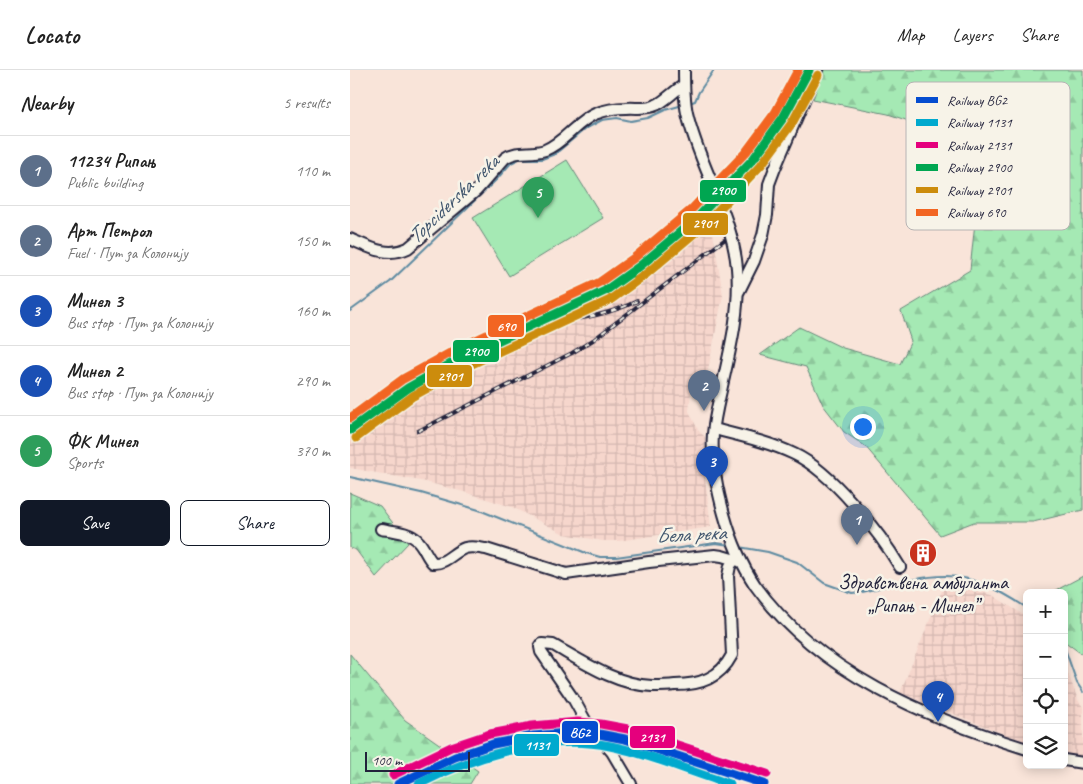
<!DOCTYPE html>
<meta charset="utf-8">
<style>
body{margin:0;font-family:Caveat,sans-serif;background:#f2f2f2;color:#222}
.controls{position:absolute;right:15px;bottom:15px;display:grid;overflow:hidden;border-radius:8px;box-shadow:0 2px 12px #0003}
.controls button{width:45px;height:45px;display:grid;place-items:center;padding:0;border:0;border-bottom:1px solid #e0e0e0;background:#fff;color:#222;font:25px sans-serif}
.scale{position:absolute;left:15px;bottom:12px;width:105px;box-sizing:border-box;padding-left:5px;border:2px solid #22223b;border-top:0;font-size:14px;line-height:18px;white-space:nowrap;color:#22223b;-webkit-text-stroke:4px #f7f3e8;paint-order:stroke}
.you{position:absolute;left:512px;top:356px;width:18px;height:18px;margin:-12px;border:4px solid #fff;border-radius:50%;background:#1a73e8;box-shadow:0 0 0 8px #1a73e833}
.badge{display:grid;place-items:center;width:32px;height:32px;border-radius:50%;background:#111827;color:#fff;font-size:16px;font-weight:700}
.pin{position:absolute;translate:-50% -41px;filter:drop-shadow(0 1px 2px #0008)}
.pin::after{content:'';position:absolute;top:26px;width:18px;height:15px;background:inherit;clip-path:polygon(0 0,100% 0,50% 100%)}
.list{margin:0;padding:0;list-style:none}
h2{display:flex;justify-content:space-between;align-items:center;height:65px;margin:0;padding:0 20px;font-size:21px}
h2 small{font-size:16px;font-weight:400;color:#767676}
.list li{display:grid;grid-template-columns:32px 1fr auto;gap:15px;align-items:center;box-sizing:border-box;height:70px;padding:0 20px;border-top:1px solid #e0e0e0}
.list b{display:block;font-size:19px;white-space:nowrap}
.list p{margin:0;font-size:16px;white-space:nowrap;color:#767676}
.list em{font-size:16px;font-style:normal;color:#767676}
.actions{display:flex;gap:10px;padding:15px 20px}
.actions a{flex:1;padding:11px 0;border:1px solid #111827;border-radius:8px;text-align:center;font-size:18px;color:#111827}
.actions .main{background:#111827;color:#fff}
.icon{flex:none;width:28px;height:28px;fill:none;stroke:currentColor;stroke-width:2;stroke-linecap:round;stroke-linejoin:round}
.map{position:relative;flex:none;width:733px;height:714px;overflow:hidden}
header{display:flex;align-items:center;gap:30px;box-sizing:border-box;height:70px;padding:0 25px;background:#fff;border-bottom:1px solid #e0e0e0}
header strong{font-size:24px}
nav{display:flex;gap:28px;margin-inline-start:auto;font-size:18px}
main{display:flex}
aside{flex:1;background:#fff}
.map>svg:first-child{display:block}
.industrial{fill:url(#industrial-grid)}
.forest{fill:url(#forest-firs);stroke:#648678}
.pitch{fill:#a5e9b4;stroke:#648678}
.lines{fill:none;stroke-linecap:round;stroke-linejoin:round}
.stream{stroke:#5d8aa1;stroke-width:2}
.minor-casing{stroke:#22223b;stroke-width:14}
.minor{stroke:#f7f3e8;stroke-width:10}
.rail-casing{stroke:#22223b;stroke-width:4}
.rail{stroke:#f7f3e8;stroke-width:2;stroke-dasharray:5.5;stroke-linecap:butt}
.rail-1-casing{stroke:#f7f3e8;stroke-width:12}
.rail-2-casing{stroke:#f7f3e8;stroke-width:12}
.rail-3-casing{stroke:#f7f3e8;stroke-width:12}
.rail-4-casing{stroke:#f7f3e8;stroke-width:12}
.rail-5-casing{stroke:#f7f3e8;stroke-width:12}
.rail-6-casing{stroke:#f7f3e8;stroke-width:12}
.rail-1{stroke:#044cd0;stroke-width:9}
.rail-2{stroke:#00a9ce;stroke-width:9}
.rail-3{stroke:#e5007d;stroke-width:9}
.rail-4{stroke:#00a651;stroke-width:9}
.rail-5{stroke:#cc8c0c;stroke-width:9}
.rail-6{stroke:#f26522;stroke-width:9}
.labels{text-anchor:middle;stroke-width:5;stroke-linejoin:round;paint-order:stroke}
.poi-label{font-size:20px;fill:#22223b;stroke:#f7f3e8}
.water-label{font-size:21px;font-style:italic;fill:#40566e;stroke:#f7f3e8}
.key{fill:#f7f3e8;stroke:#b7b4b4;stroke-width:1}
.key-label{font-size:14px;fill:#22223b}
.line-badge{stroke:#f7f3e8;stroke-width:2}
.badge-label{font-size:14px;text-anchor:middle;font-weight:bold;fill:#fff}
</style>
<header>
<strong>Locato</strong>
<nav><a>Map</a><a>Layers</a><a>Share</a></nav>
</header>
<main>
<aside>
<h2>Nearby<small>5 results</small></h2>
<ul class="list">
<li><span class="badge" style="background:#5c6f8a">1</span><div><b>11234 Рипањ</b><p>Public building</p></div><em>110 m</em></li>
<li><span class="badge" style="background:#5c6f8a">2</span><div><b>Арт Петрол</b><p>Fuel · Пут за Колонију</p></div><em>150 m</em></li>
<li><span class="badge" style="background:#1a4fb4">3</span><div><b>Минел 3</b><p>Bus stop · Пут за Колонију</p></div><em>160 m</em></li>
<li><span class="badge" style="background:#1a4fb4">4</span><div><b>Минел 2</b><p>Bus stop · Пут за Колонију</p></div><em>290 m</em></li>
<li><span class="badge" style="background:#2e9e5b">5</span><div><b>ФК Минел</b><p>Sports</p></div><em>370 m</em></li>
</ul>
<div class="actions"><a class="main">Save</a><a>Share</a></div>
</aside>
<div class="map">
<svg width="733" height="714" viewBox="0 0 733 714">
<defs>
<pattern id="industrial-grid" width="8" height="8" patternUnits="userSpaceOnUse" patternTransform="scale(1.25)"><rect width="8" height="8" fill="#f6d6cc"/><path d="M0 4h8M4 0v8" fill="none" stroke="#d3b7b0"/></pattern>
<pattern id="forest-firs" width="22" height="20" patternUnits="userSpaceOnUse" patternTransform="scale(1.25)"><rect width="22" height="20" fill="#a5e9b4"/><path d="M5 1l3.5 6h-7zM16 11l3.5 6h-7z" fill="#8ec89c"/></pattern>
</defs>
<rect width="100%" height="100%" fill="#f9e4d9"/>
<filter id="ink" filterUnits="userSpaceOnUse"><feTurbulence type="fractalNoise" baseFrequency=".02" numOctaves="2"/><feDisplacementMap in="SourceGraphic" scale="10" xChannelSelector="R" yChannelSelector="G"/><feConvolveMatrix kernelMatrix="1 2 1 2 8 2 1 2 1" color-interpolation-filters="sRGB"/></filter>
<g filter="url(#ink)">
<g class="industrial">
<path d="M361 151 373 225 358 300 341 322 339 341 348 360 355 367V408L361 457 268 471H253L214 464 162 437 114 422 76 412 0 398V368L60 324 99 300 179 262 285 217 303 205 334 178Z"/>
<path d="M595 513 642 525 677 547V673L550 623Z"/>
<path d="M714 593 728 630 733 637V688L714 686Z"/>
</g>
<g class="forest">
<path d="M474 0H733V440L683 452H624L590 465 515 376 494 362 473 335 456 297 410 285 449 257 493 278 550 294 561 271 551 241 620 200 633 76 538 44 463 29Z"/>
<path d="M0 423 30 436 58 473 26 507 6 480 0 478Z"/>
<path d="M733 506V585L714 571V523H701Z"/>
<path d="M0 584 55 650 128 701 120 714H0Z"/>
</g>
<path class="pitch" d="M217 90 253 148 159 206 123 148Z"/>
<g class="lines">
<g class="stream">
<path d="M339 33 345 31 349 22 364 0"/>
<path d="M0 241 40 212 146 110 161 93 169 89H192L205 84 235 59 252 50 267 48 281 51 298 48 315 40 333 35"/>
<path d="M0 407 71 423 129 440 236 483 250 487H266L366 473 380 475"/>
<path d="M389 477 418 482 447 492 474 513 502 523 512 522C538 516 567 506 595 506 625 506 653 522 677 538"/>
<path d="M714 576 727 613 733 622"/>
</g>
<defs>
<g id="minor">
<path d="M334 0C334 14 334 29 337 43 349 96 382 143 387 198 391 241 379 284 370 325 367 338 364 351 363 364 361 390 367 419 374 444 381 469 391 494 405 515 468 603 577 648 677 679"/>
<path d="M0 169C19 177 37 188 58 178L126 121 155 88C168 79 181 85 195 80 215 72 226 52 245 44 255 40 266 38 276 38 285 37 297 40 306 35 314 32 325 20 334 15"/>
<path d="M389 221 404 191 413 165 417 145 419 114 425 98 467 0"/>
<path d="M364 359C391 366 419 372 444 384 481 401 530 463 550 497"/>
<path d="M31 459C43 461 61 462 69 472 75 479 77 487 83 493 96 494 103 482 115 478 122 476 129 478 136 479L216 504 299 492 365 485 372 486 389 491"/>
<path d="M714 690 733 693"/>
<path d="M281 714 262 682 235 650 224 630 191 582 190 577 192 574 203 575C233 592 267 615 302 616 310 616 317 616 325 615 350 615 370 608 382 585L378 506 380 496 384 490"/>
</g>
</defs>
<use href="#minor" class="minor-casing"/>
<use href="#minor" class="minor"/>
<defs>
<g id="rail">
<path d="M175 259C212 251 253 248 287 231"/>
<path d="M68 361 222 283 243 270 374 170"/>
</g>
</defs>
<use href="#rail" class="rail-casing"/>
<use href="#rail" class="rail"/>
<defs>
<path id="rail-1" d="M48 714 105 687 143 674 184 666 228 662 249 664 275 669 414 714"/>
<path id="rail-2" d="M69 714C124 686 199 663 260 676 301 684 340 702 380 714"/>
<path id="rail-3" d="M43 705 101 677 140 664 182 656 228 652 251 654 278 659 417 704"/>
<path id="rail-4" d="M0 360 58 318 115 286 255 221 290 196 348 147 404 88 433 48 459 0"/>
<path id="rail-5" d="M6 368 63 326 120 295 260 230 296 204 355 154 411 95 442 53 468 5"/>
<path id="rail-6" d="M0 348 53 309 111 277 250 212 284 188 341 140 396 82 425 43 448 0"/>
</defs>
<use href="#rail-1" class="rail-1-casing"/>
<use href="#rail-2" class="rail-2-casing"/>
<use href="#rail-3" class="rail-3-casing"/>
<use href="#rail-4" class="rail-4-casing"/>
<use href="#rail-5" class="rail-5-casing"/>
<use href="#rail-6" class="rail-6-casing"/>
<use href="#rail-1" class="rail-1"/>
<use href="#rail-2" class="rail-2"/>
<use href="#rail-3" class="rail-3"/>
<use href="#rail-4" class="rail-4"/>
<use href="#rail-5" class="rail-5"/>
<use href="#rail-6" class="rail-6"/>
</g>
</g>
<defs>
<symbol id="building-disc" viewBox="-11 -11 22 22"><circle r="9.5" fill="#c8321e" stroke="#f7f3e8"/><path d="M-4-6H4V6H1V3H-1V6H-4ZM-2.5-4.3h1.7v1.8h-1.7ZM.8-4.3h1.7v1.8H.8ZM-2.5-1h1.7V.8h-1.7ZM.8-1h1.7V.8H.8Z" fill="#fff"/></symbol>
</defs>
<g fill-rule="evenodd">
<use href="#building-disc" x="557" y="467" width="32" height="32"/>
</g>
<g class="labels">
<g class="poi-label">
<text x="573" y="519">Здравствена амбуланта<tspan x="573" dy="23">„Рипањ - Минел”</tspan></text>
</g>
<g class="water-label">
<text transform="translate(103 129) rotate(-44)" y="7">Topciderska reka</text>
<text transform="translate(341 464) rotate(-3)" y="7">Бела река</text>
</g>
</g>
<rect x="556" y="12" width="164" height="148" rx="8" class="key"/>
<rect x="566" y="27" width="22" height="6" fill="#044cd0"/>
<rect x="566" y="49" width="22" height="7" fill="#00a9ce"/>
<rect x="566" y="72" width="22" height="6" fill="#e5007d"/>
<rect x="566" y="94" width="22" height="7" fill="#00a651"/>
<rect x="566" y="117" width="22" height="6" fill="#cc8c0c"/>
<rect x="566" y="139" width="22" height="7" fill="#f26522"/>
<g class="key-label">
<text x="597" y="35">Railway BG2</text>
<text x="597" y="57">Railway 1131</text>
<text x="597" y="80">Railway 2131</text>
<text x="597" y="102">Railway 2900</text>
<text x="597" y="125">Railway 2901</text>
<text x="597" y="147">Railway 690</text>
</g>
<g class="line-badge">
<rect x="349" y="109" width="48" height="24" rx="5" fill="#00a651"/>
<rect x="332" y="142" width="47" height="24" rx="5" fill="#cc8c0c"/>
<rect x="137" y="244" width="38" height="24" rx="5" fill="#f26522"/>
<rect x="102" y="269" width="48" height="24" rx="5" fill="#00a651"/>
<rect x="76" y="294" width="47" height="24" rx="5" fill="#cc8c0c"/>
<rect x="211" y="650" width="38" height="24" rx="5" fill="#044cd0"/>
<rect x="279" y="655" width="47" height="24" rx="5" fill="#e5007d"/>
<rect x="163" y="663" width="47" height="24" rx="5" fill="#00a9ce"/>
</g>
<g class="badge-label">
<text x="373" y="125">2900</text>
<text x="355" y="158">2901</text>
<text x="156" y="261">690</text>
<text x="126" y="286">2900</text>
<text x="100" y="311">2901</text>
<text x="230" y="667">BG2</text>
<text x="302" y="672">2131</text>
<text x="187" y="680">1131</text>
</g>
</svg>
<div class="controls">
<button>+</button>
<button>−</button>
<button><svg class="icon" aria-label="locate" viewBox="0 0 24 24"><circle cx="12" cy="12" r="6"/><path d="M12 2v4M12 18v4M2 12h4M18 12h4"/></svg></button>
<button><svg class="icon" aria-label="layers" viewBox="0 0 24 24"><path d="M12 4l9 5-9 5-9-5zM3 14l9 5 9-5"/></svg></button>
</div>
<div class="scale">100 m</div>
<div class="you"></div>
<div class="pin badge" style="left:507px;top:475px;background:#5c6f8a">1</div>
<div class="pin badge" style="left:354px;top:341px;background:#5c6f8a">2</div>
<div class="pin badge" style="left:362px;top:417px;background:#1a4fb4">3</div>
<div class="pin badge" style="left:588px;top:652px;background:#1a4fb4">4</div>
<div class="pin badge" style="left:188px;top:148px;background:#2e9e5b">5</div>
</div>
</main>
